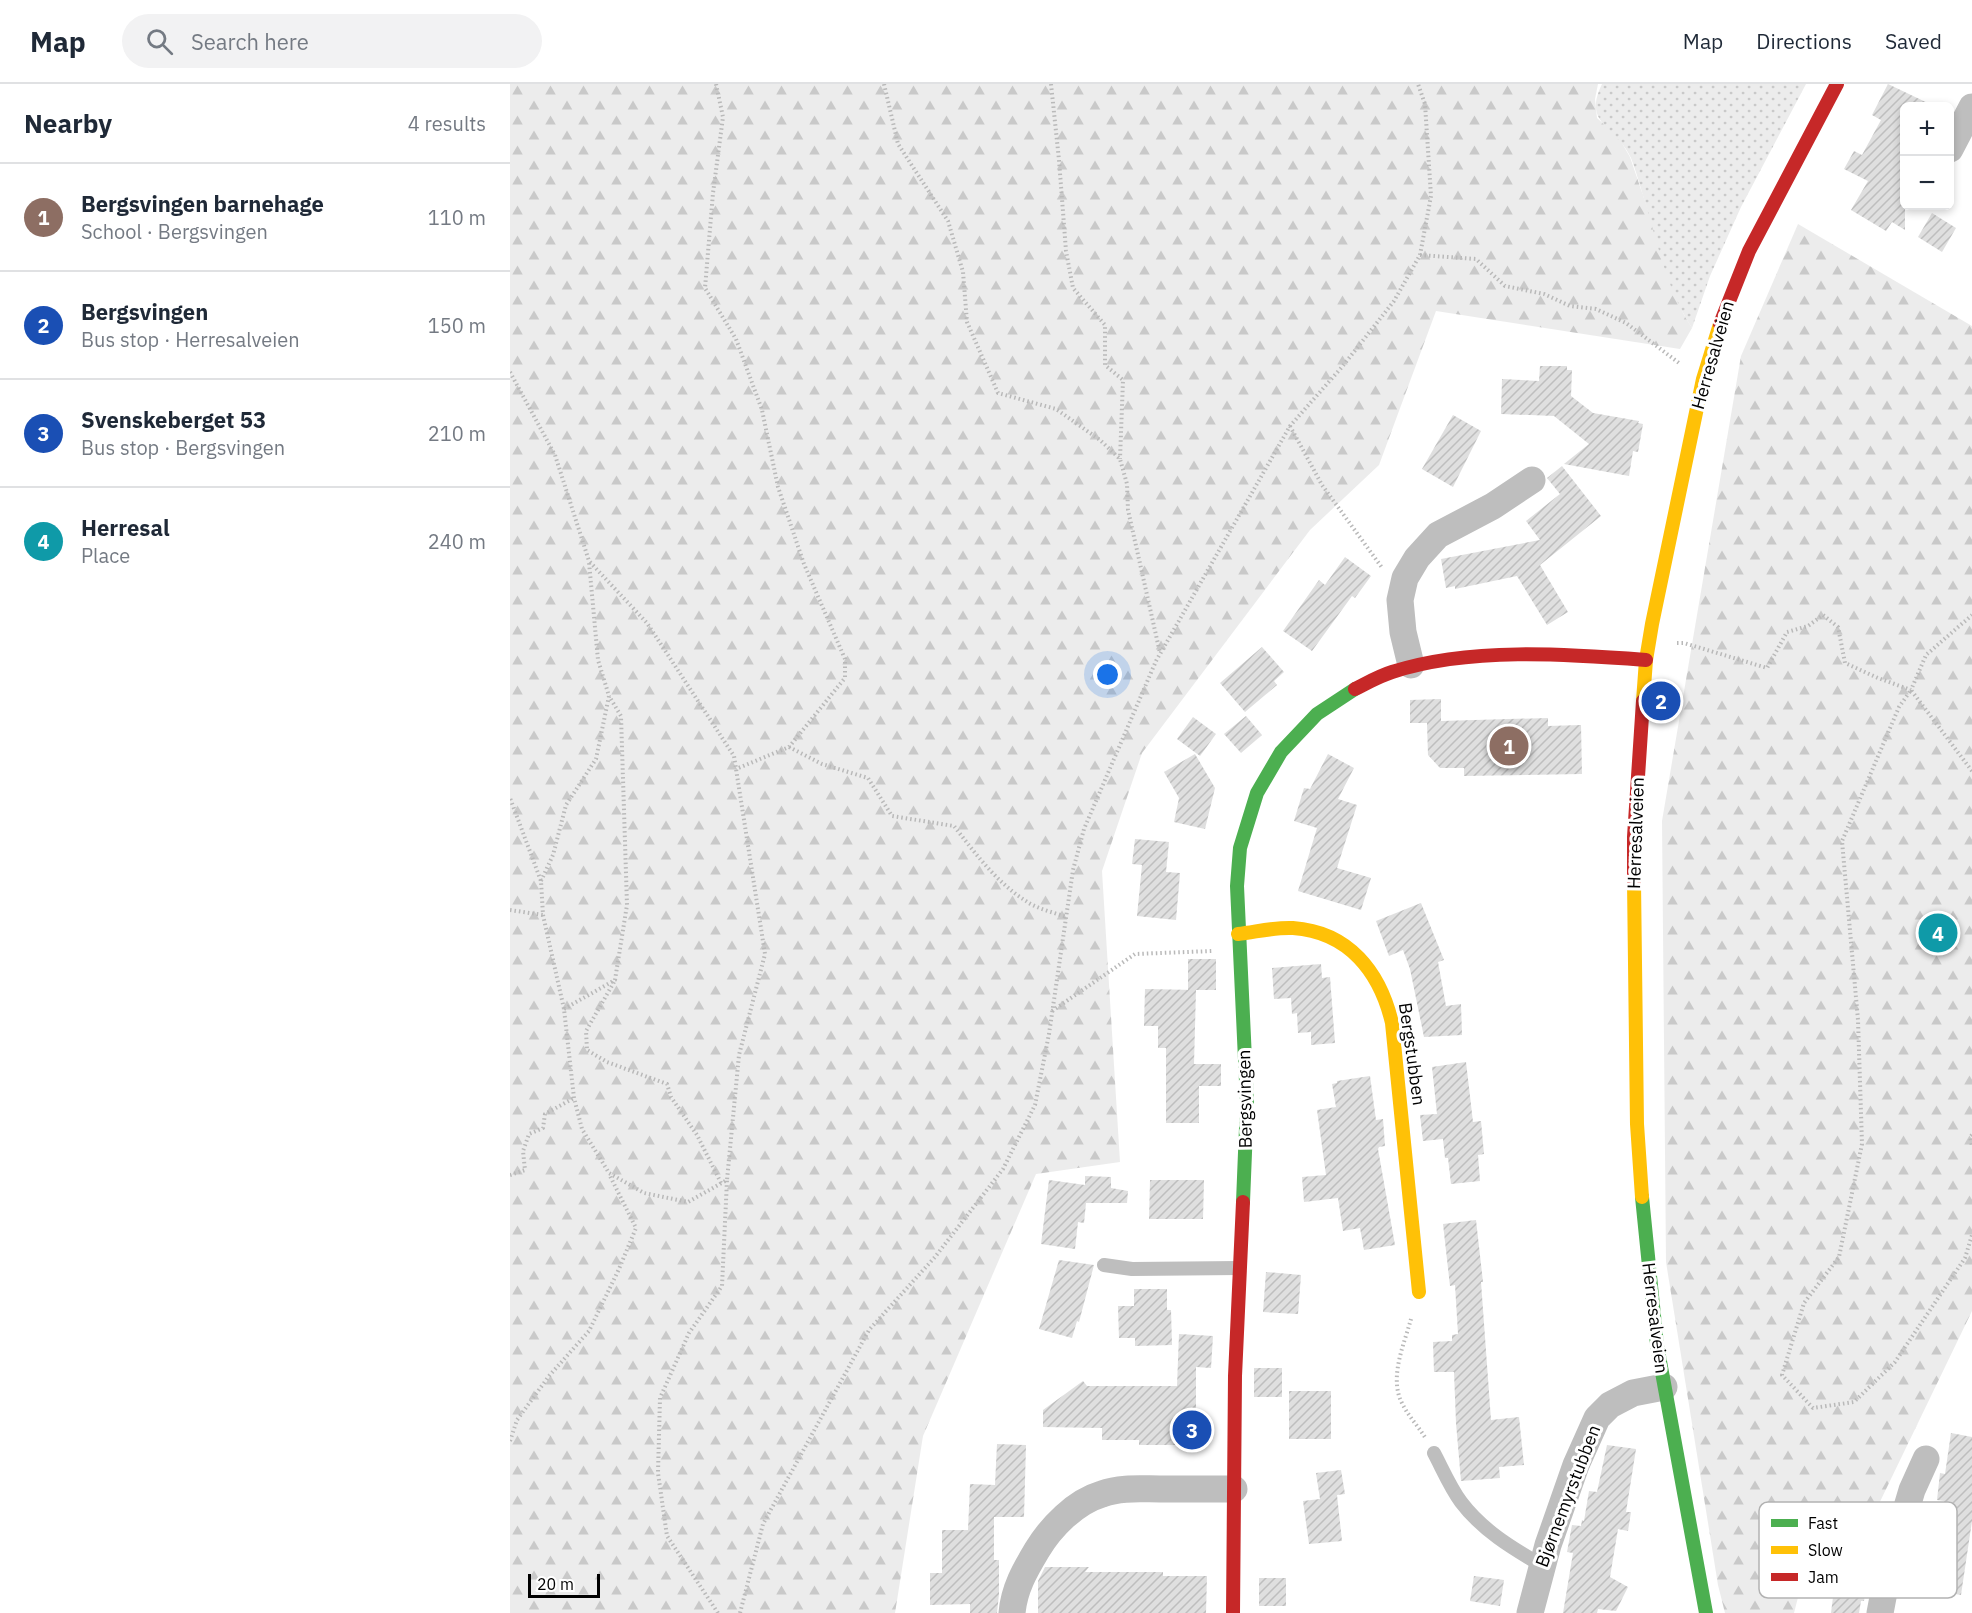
<!DOCTYPE html>
<meta charset="utf-8">
<style>
body{margin:0;font-family:"IBM Plex Sans",sans-serif;background:#f2f2f3;color:#1f2937}
.controls{position:absolute;right:18px;top:18px;display:grid;overflow:hidden;border-radius:9px;box-shadow:0 3px 9px #0003}
.controls button{width:54px;height:54px;display:grid;place-items:center;padding:0;border:0;border-bottom:2px solid #e0e1e3;background:#fff;color:#1f2937;font:30px sans-serif}
.scale{position:absolute;left:18px;bottom:15px;width:72px;box-sizing:border-box;padding-left:6px;border:3px solid #000;border-top:0;font-size:16px;line-height:21px;white-space:nowrap;color:#000;-webkit-text-stroke:4px #fff;paint-order:stroke}
.you{position:absolute;left:598px;top:591px;width:21px;height:21px;margin:-15px;border:4px solid #fff;border-radius:50%;background:#1a73e8;box-shadow:0 0 0 9px #1a73e833}
.badge{display:grid;place-items:center;width:39px;height:39px;border-radius:50%;background:#2563eb;color:#fff;font-size:20px;font-weight:700}
.pin{position:absolute;translate:-50% -50%;border:3px solid #fff;box-shadow:0 2px 6px #0006}
.list{margin:0;padding:0;list-style:none}
h2{display:flex;justify-content:space-between;align-items:center;height:78px;margin:0;padding:0 24px;font-size:26px}
h2 small{font-size:20px;font-weight:400;color:#747a83}
.list li{display:grid;grid-template-columns:39px 1fr auto;gap:18px;align-items:center;box-sizing:border-box;height:108px;padding:0 24px;border-top:2px solid #e0e1e3}
.list b{display:block;font-size:22px;white-space:nowrap}
.list p{margin:0;font-size:20px;white-space:nowrap;color:#747a83}
.list em{font-size:20px;font-style:normal;color:#747a83}
.icon{flex:none;width:33px;height:33px;fill:none;stroke:currentColor;stroke-width:2;stroke-linecap:round;stroke-linejoin:round}
.map{position:relative;flex:none;width:1462px;height:1529px;overflow:hidden}
header{display:flex;align-items:center;gap:36px;box-sizing:border-box;height:84px;padding:0 30px;background:#fff;border-bottom:2px solid #e0e1e3}
header strong{font-size:28px}
nav{display:flex;gap:33px;margin-inline-start:auto;font-size:21px}
.search{width:420px;height:54px;background:#f2f2f3;display:flex;align-items:center;gap:15px;box-sizing:border-box;padding:0 21px;border-radius:33px;color:#747a83;font-size:22px}
main{display:flex}
aside{flex:1;background:#fff}
.map>svg:first-child{display:block}
.forest{fill:url(#forest-firs)}
.park{fill:url(#park-dots)}
.building{fill:url(#building-hatch)}
.lines{fill:none;stroke-linecap:round;stroke-linejoin:round}
.path{stroke:#b9b9b9;stroke-width:4;stroke-dasharray:1.5 3;stroke-linecap:butt}
.lane{stroke:#bebebe;stroke-width:14}
.street{stroke:#bebebe;stroke-width:27}
.fast{stroke:#4caf50;stroke-width:14}
.slow{stroke:#ffc107;stroke-width:14}
.jam{stroke:#c62828;stroke-width:14}
.labels{text-anchor:middle;stroke-width:6;stroke-linejoin:round;paint-order:stroke}
.street-label{font-size:18px;fill:#000;stroke:#fff}
.key{fill:#fff;stroke:#b2b2b2;stroke-width:1.5}
.key-label{font-size:16px;fill:#000}
</style>
<header>
<strong>Map</strong>
<div class="search"><svg class="icon" aria-label="search" viewBox="0 0 24 24"><circle cx="10" cy="10" r="6"/><path d="M15 15l6 6"/></svg>Search here</div>
<nav><a>Map</a><a>Directions</a><a>Saved</a></nav>
</header>
<main>
<aside>
<h2>Nearby<small>4 results</small></h2>
<ul class="list">
<li><span class="badge" style="background:#8d6e63">1</span><div><b>Bergsvingen barnehage</b><p>School · Bergsvingen</p></div><em>110 m</em></li>
<li><span class="badge" style="background:#1a4fb4">2</span><div><b>Bergsvingen</b><p>Bus stop · Herresalveien</p></div><em>150 m</em></li>
<li><span class="badge" style="background:#1a4fb4">3</span><div><b>Svenskeberget 53</b><p>Bus stop · Bergsvingen</p></div><em>210 m</em></li>
<li><span class="badge" style="background:#0f9aa8">4</span><div><b>Herresal</b><p>Place</p></div><em>240 m</em></li>
</ul>
</aside>
<div class="map">
<svg width="1462" height="1529" viewBox="0 0 1462 1529">
<defs>
<pattern id="forest-firs" width="22" height="20" patternUnits="userSpaceOnUse" patternTransform="scale(1.5)"><rect width="22" height="20" fill="#ececec"/><path d="M5 1l3.5 6h-7zM16 11l3.5 6h-7z" fill="#c9c9c9"/></pattern>
<pattern id="park-dots" width="8" height="8" patternUnits="userSpaceOnUse" patternTransform="scale(1.5)"><rect width="8" height="8" fill="#ececec"/><path d="M2 2h.1M6 6h.1" fill="none" stroke="#c9c9c9" stroke-width="1.8" stroke-linecap="round"/></pattern>
<pattern id="building-hatch" width="6" height="6" patternUnits="userSpaceOnUse" patternTransform="scale(1.5)"><rect width="6" height="6" fill="#dfdfdf"/><path d="M-1 1l2-2M0 6l6-6M5 7l2-2" fill="none" stroke="#bebebe"/></pattern>
</defs>
<rect width="100%" height="100%" fill="#fff"/>
<g class="forest">
<path d="M0 0H1088L1085 15 1087 34 1109 54 1120 73 1173 229 1182 244 1170 265 926 227 869 381 800 446 632 669 592 787 610 1078 526 1090 413 1352 385 1529H0Z"/>
<path d="M1288 140 1462 242V1227L1365 1428 1295 1486 1284 1529H1215L1208 1501 1156 1178 1152 737 1231 272Z"/>
</g>
<path class="park" d="M1092 0H1296L1231 123 1200 192 1182 244C1155 203 1146 151 1131 105 1128 95 1125 84 1121 74 1106 41 1072 41 1092 0Z"/>
<g class="building">
<path d="M1378 0 1424 22H1395V146L1382 138 1376 147 1341 126 1358 97 1334 85 1344 67 1352 71 1371 36 1362 31Z"/>
<path d="M1422 129 1446 144 1432 168 1408 153Z"/>
<path d="M1030 282H1057V286H1062L1061 312 1083 329 1129 337 1128 339 1133 340 1128 368 1123 367 1119 392 1054 380 1079 360 1044 332 991 330 992 295 1029 297Z"/>
<path d="M943 331 971 347 943 403 912 385Z"/>
<path d="M1052 382 1091 432 1030 481 1058 528 1037 541 1007 492 945 505V502L936 504 931 475 1030 456 1016 437 1050 410 1037 394Z"/>
<path d="M835 473 861 492 845 514 842 512 802 567 773 547 809 496 815 501Z"/>
<path d="M752 563 774 588 764 597 767 601 735 628 710 599Z"/>
<path d="M931 615V637L1038 634V642L1071 641 1072 690 954 692V684H930L918 671 917 639H900V616Z"/>
<path d="M736 632 752 651 731 669 714 650Z"/>
<path d="M683 633 706 650 690 672 667 655Z"/>
<path d="M685 670 705 704 695 745 664 738 669 714 654 688Z"/>
<path d="M818 670 844 684 828 715 847 721 827 784 861 794 851 826 788 807 807 744 784 737 794 704 800 705Z"/>
<path d="M625 755 659 758 656 788 670 789 666 836 627 832 632 781 622 780Z"/>
<path d="M911 819 934 876 928 878 936 922 951 920 952 951 914 953 900 885 893 866 879 872 866 837Z"/>
<rect x="678" y="875" width="28" height="31"/>
<path d="M811 880 812 894 820 893 825 959 801 961V948L788 949 787 929 782 930 781 914 764 915 762 884Z"/>
<path d="M635 905 686 906 684 980H711V1002H689V1039H656V964H648V942H634Z"/>
<path d="M956 978 963 1038 971 1037 974 1070 968 1071 970 1097 941 1100 938 1074H935L933 1055 913 1057 910 1031 927 1030 922 983Z"/>
<path d="M860 992 866 1036 873 1035 875 1062 869 1063 868 1065 885 1161 854 1166 850 1144 833 1147 828 1114 794 1118 792 1093 816 1091 807 1026 826 1023 822 1000 827 999V997Z"/>
<path d="M575 1092 601 1093V1104L618 1107 617 1119H576L574 1139 568 1138 565 1165 531 1160 539 1096 575 1101Z"/>
<path d="M640 1096H694L693 1135H639Z"/>
<path d="M966 1136 973 1198H971L981 1336 1009 1333 1014 1381 989 1383 990 1394 951 1397 946 1339 944 1288H924L923 1258 942 1257V1251L948 1250 945 1201 940 1202 933 1140Z"/>
<path d="M549 1176 584 1181 569 1238 567 1237 562 1254 529 1245Z"/>
<path d="M756 1188 791 1191 788 1230 753 1228Z"/>
<path d="M624 1205H657V1226H661L662 1261 625 1262V1254H609L608 1222H624Z"/>
<path d="M669 1250 703 1252 701 1284 686 1283V1347H671V1361H629V1356H592V1344L533 1343V1326L573 1297 577 1302H667Z"/>
<rect x="744" y="1284" width="28" height="29"/>
<rect x="779" y="1307" width="42" height="48"/>
<path d="M1441 1349 1462 1353V1437L1451 1511 1409 1504 1414 1473 1425 1475 1434 1417 1427 1416 1430 1389 1435 1390Z"/>
<path d="M487 1360 516 1361 514 1433H484V1476H489V1510L487 1529H460V1520L420 1521V1489H432V1446H458L460 1400 485 1401Z"/>
<path d="M1097 1361 1126 1365 1116 1428H1121L1118 1447 1108 1445 1100 1493 1118 1503 1106 1527 1088 1525 1087 1529H1053L1063 1469 1057 1468 1062 1441 1071 1442 1072 1436 1074 1437 1079 1407 1087 1408Z"/>
<path d="M831 1386 835 1410 827 1411 832 1457 799 1460 793 1417 810 1415 806 1389Z"/>
<path d="M535 1483H579L575 1488H653V1492H697L696 1529H528V1497Z"/>
<path d="M1326 1489 1357 1493 1354 1517H1351L1349 1529H1321Z"/>
<path d="M964 1492 994 1496 990 1522 960 1517Z"/>
<rect x="749" y="1494" width="27" height="28"/>
</g>
<g class="lines">
<g class="path">
<path d="M206 0 213 33 203 109 195 204 226 255 252 326 268 403 294 480 335 575V594L279 663 226 685"/>
<path d="M374 0 388 60 438 137 453 188 457 238 488 309 546 325 590 356 610 375 617 400 618 426 650 569"/>
<path d="M541 0 549 76 556 167 563 204 595 241V281L613 296 610 375"/>
<path d="M910 171 966 175 995 202 1034 210 1060 222 1086 225 1116 239 1169 279"/>
<path d="M0 288 45 371 79 477 137 539 224 672 255 870 229 971 217 1096 178 1118 134 1109 99 1089 72 1045 64 1014 54 925 33 831 31 797 0 714"/>
<path d="M780 342 812 401 873 485"/>
<path d="M1167 559H1174L1257 584 1277 548 1298 542 1313 531 1328 543 1335 579 1368 594 1401 606 1416 571 1462 531"/>
<path d="M279 663 312 680 358 694 382 732 444 742C465 769 487 799 516 817 527 825 543 828 556 833"/>
<path d="M1462 687 1401 606 1389 623 1332 757 1348 936 1352 1060 1329 1173 1294 1219 1272 1291 1303 1324 1344 1318 1385 1278 1455 1174 1462 1151"/>
<path d="M31 797 43 771 56 721 86 675 99 612 88 576 79 478"/>
<path d="M0 826 33 831"/>
<path d="M104 898 76 947 77 966 97 978 157 1000 161 1013 187 1051 211 1099"/>
<path d="M54 925 105 896 117 821 111 632 99 612"/>
<path d="M542 927 625 870 702 867"/>
<path d="M1462 1051 1460 1053 1462 1062"/>
<path d="M0 1091 15 1086 13 1067 19 1050 33 1044 35 1030 64 1014"/>
<path d="M901 1235C894 1261 878 1295 893 1321 899 1333 909 1343 916 1355"/>
<path d="M0 1357 7 1336 39 1292 79 1247 109 1185 126 1144 99 1090"/>
<path d="M208 1529 157 1452 148 1389 150 1314 179 1249 212 1202 217 1096"/>
<path d="M230 1529 253 1440 359 1246 425 1173 493 1085 525 1021 539 950 563 786 574 745 646 577 780 342 832 283 884 217 910 171 921 112 915 20 908 0"/>
</g>
<g class="lane">
<path d="M594 1181 622 1185 729 1184"/>
<path d="M924 1369C933 1386 940 1403 951 1418 972 1446 1002 1464 1031 1481"/>
</g>
<g class="street">
<path d="M1440 65 1462 23"/>
<path d="M901 581 893 548 890 516 895 494 907 474 928 451 983 422 1022 396"/>
<path d="M502 1529C504 1505 515 1486 527 1466 541 1443 565 1418 592 1410 611 1403 631 1405 650 1405 675 1405 699 1405 724 1405"/>
<path d="M1020 1529 1038 1461 1066 1381 1087 1334 1100 1321 1123 1309 1154 1303"/>
<path d="M1370 1529 1378 1487 1402 1406 1416 1375"/>
</g>
<g class="fast">
<path d="M1132 1113 1147 1261 1196 1529"/>
<path d="M733 1118 737 1019 727 802 730 764 747 709 771 668 807 630 845 605"/>
</g>
<g class="slow">
<path d="M1133 617 1136 576 1142 540 1193 295 1210 240"/>
<path d="M1124 798 1127 1040 1132 1113"/>
<path d="M728 850C746 848 765 843 783 844 839 848 870 888 882 939L909 1208"/>
</g>
<g class="jam">
<path d="M1210 240 1239 167 1327 0"/>
<path d="M845 605C857 599 869 592 882 588 959 563 1056 570 1136 576"/>
<path d="M1124 798V753L1133 617"/>
<path d="M723 1529 725 1292 733 1118"/>
</g>
</g>
<g class="labels">
<g class="street-label">
<text transform="translate(1203 271) rotate(-74)" y="6">Herresalveien</text>
<text transform="translate(1126 749) rotate(-88)" y="6">Herresalveien</text>
<text transform="translate(902 970) rotate(82)" y="6">Bergstubben</text>
<text transform="translate(735 1015) rotate(-91)" y="6">Bergsvingen</text>
<text transform="translate(1145 1234) rotate(83)" y="6">Herresalveien</text>
<text transform="translate(1058 1412) rotate(-69)" y="6">Bjørnemyrstubben</text>
</g>
</g>
<rect x="1249" y="1418" width="198" height="96" rx="9" class="key"/>
<rect x="1261" y="1435" width="27" height="8" fill="#4caf50"/>
<rect x="1261" y="1462" width="27" height="8" fill="#ffc107"/>
<rect x="1261" y="1489" width="27" height="8" fill="#c62828"/>
<g class="key-label">
<text x="1298" y="1445">Fast</text>
<text x="1298" y="1472">Slow</text>
<text x="1298" y="1499">Jam</text>
</g>
</svg>
<div class="controls">
<button>+</button>
<button>−</button>
</div>
<div class="scale">20 m</div>
<div class="you"></div>
<div class="pin badge" style="left:999px;top:662px;background:#8d6e63">1</div>
<div class="pin badge" style="left:1151px;top:617px;background:#1a4fb4">2</div>
<div class="pin badge" style="left:682px;top:1346px;background:#1a4fb4">3</div>
<div class="pin badge" style="left:1428px;top:849px;background:#0f9aa8">4</div>
</div>
</main>
